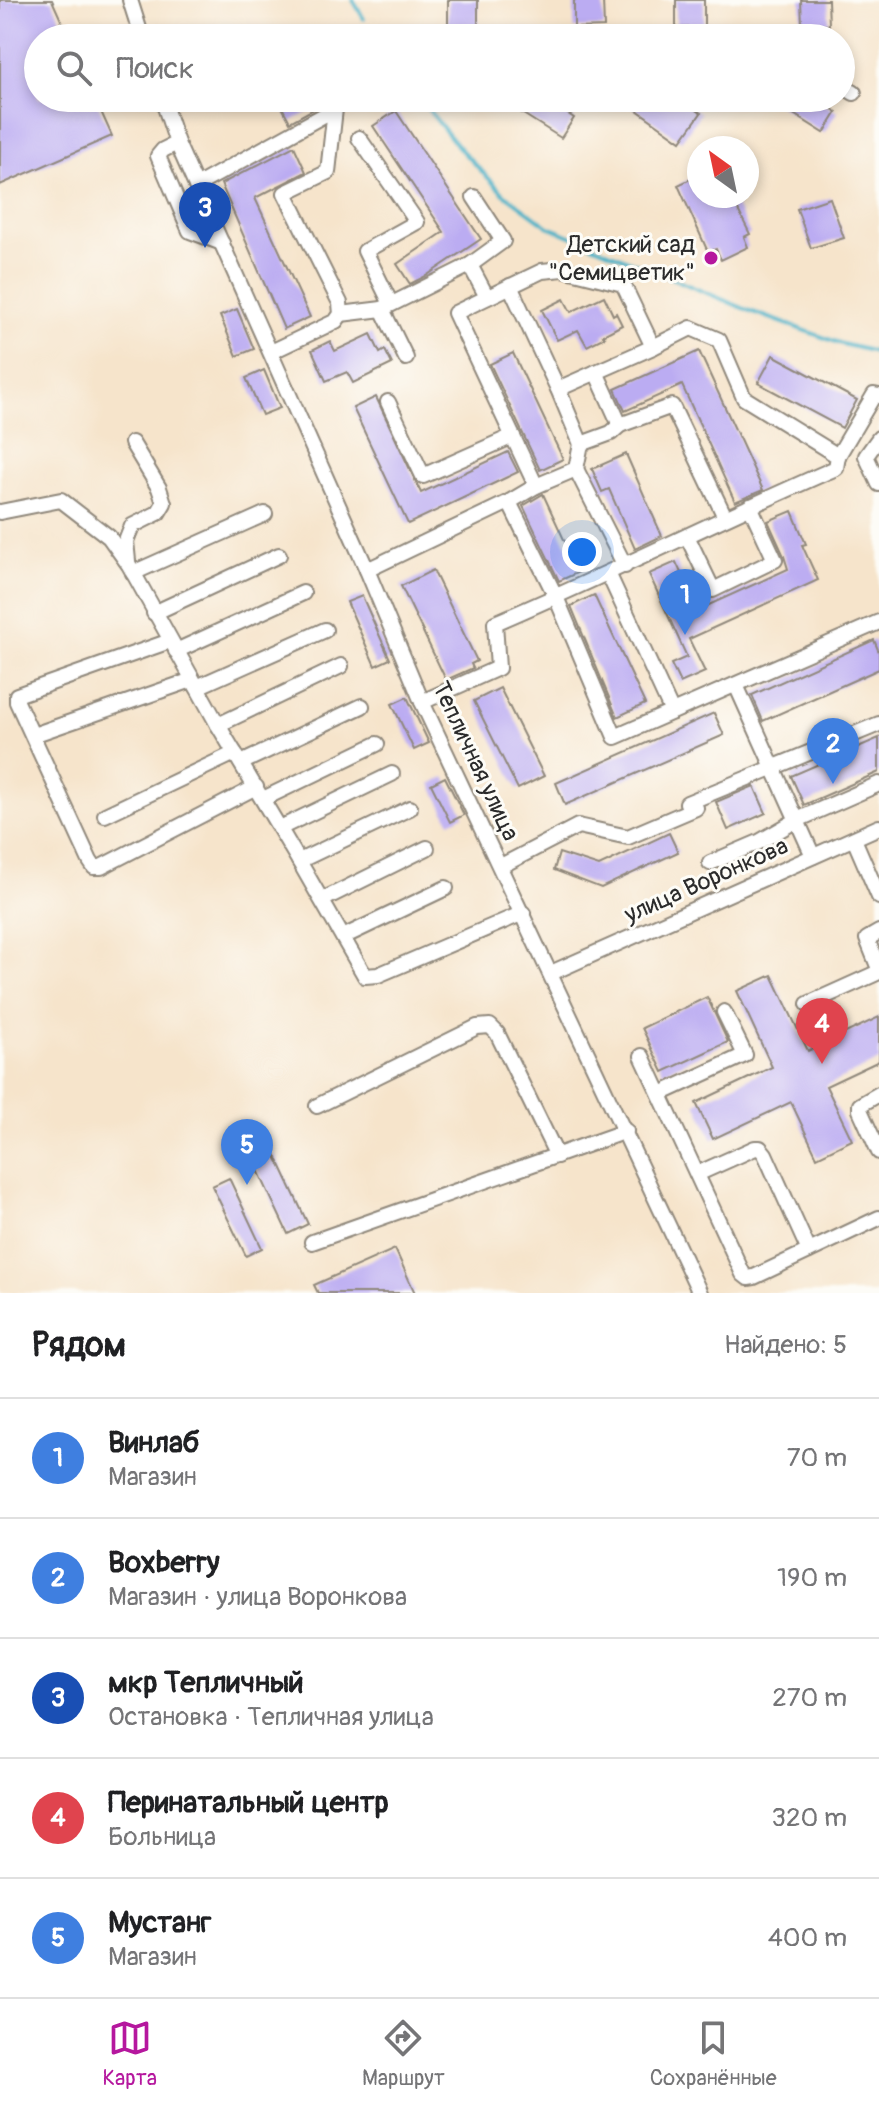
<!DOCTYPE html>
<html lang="ru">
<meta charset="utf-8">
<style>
body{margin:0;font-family:Pangolin,sans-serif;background:#f6f6f6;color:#202124}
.compass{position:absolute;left:687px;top:136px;width:72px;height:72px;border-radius:50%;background:#fff;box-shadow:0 4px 12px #0003;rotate:327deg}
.you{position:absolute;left:582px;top:552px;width:28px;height:28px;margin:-20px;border:6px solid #fff;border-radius:50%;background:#1a73e8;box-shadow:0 0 0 12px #1a73e833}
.badge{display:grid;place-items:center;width:52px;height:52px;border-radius:50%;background:#b5179e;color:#fff;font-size:26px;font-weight:700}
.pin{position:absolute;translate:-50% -66px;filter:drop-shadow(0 2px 4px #0008)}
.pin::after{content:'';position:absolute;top:42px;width:28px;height:24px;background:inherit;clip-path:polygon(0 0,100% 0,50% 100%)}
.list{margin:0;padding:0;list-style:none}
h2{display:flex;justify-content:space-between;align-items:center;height:104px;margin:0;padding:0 32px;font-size:34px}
h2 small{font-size:26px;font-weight:400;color:#757577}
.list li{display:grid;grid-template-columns:52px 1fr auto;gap:24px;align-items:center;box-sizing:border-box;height:120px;padding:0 32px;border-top:2px solid #e0e0e0}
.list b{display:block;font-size:30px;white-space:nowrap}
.list p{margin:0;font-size:26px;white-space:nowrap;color:#757577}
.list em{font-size:26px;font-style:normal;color:#757577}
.icon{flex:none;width:44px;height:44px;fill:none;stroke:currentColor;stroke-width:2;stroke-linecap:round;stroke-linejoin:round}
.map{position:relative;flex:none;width:879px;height:1293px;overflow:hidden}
.search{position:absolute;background:#fff;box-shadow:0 4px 12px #0003;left:24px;right:24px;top:24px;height:88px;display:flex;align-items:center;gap:20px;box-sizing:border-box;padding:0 28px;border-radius:44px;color:#757577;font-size:30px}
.sheet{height:704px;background:#fff}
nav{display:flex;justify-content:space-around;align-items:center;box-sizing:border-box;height:112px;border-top:2px solid #e0e0e0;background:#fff;font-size:22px;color:#757577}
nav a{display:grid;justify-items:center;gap:4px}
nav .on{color:#b5179e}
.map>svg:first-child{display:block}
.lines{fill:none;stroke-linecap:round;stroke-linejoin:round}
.stream{stroke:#4ab2c8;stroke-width:4}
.building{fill:#bbacf2}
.minor-casing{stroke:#90887b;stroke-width:18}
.minor{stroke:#fff;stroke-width:14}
.poi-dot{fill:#b5179e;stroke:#fdfcf7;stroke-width:3}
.labels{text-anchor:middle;stroke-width:6;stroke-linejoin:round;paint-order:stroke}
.poi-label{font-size:24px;fill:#2b2b2b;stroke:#fdfcf7;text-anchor:end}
.street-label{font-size:24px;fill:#2b2b2b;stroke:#fdfcf7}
</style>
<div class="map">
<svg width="879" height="1293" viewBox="0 0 879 1293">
<rect width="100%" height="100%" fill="#fdfcf7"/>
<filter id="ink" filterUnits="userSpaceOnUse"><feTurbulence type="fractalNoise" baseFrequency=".0125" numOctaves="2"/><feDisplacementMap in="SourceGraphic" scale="16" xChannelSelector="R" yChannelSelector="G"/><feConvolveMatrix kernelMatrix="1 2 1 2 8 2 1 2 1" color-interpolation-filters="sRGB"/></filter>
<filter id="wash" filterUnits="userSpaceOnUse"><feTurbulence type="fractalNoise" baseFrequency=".006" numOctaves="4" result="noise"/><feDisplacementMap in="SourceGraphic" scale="32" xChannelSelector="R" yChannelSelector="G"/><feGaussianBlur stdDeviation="1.8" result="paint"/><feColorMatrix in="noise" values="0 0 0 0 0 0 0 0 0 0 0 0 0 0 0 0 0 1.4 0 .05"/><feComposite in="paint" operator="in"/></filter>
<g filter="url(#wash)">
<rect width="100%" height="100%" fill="#f6e4cb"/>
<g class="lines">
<g class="stream">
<path d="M353 0 364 19"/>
<path d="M419 98 460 149 504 194 549 227 750 311 842 344 879 353"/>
</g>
</g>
<g id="blocks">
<g class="building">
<path d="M0 0H52L69 38H38V98H95L112 136 0 185Z"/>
<rect x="448" y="0" width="30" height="28"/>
<path d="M574 0H603L604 27 574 28Z"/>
<path d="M676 0H704V27L676 28Z"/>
<path d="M801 0H828L829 25H802Z"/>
<path d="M277 98H340L330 100 290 122Z"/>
<path d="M498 98H544L574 118 561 138Z"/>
<path d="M620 98H678L701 113 681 141Z"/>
<path d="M768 98H814L837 112 824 133Z"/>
<path d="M396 111 481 239 426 276 410 284 397 264 444 232 373 126Z"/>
<path d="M294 146 306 172 255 198 310 317 284 329 221 184Z"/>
<path d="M699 175V196H731L750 234 744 237 748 247 721 260 716 249 708 252 678 185Z"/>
<path d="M830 198 844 238 811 248 797 209Z"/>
<path d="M604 296 613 315 616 313 622 325 603 335 605 337 587 346 578 330 557 340 542 310 564 299 571 312Z"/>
<path d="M237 309 254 349 237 356 220 316Z"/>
<path d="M371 334 380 353 385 350 392 364 353 383 347 372 326 381 312 350 330 341 335 351Z"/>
<path d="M699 351 763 490 735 502 682 385 625 411 615 389Z"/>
<path d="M513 353 563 459 540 470 490 364Z"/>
<path d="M773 355 857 400 842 428 758 383Z"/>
<path d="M264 370 280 408 262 415 246 378Z"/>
<path d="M376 397 421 493 508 452 518 472 408 524 353 408Z"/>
<path d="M626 454 662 536 635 549 609 489 602 492 592 469Z"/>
<path d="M543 494 579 572 559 581 523 506Z"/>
<path d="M792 511 806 544 802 545 818 580 689 639 705 672 680 683 671 664 687 657 649 574 676 562 698 610 788 569 784 556 768 521Z"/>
<path d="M433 570 477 661 471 664 473 668 446 680 401 586Z"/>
<path d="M594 595 645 704 617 717 571 606Z"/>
<path d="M362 596 390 659 375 666 347 602Z"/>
<path d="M874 640 879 652V669L763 721 752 695Z"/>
<path d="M500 688 544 776 518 789 474 701Z"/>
<path d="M407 697 429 743 414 750 392 704Z"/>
<path d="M714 713 724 735 565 805 556 783Z"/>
<path d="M879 738V772L804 805 791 776Z"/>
<path d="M445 777 464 815 450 822 431 784Z"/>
<path d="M754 786 766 813 728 830 716 802Z"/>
<path d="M669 833 678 852 601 888 554 870 559 853 599 866Z"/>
<path d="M772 975 808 1051 879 1017V1061L826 1086 852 1140 817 1157 791 1102 713 1139 696 1103 772 1067 737 991Z"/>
<path d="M707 997 728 1042 663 1072 642 1028Z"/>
<path d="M275 1154 308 1224 288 1234 255 1164Z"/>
<path d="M229 1178 262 1248 246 1256 212 1186Z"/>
<path d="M395 1249 415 1293H318L314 1285Z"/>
</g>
</g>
</g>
<g filter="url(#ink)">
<use href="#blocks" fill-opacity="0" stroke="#90887b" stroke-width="2"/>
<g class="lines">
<defs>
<g id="minor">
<path d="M130 0 142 38"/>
<path d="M841 85 854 93"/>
<path d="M162 98 177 143 367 570 422 702 700 1293"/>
<path d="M359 138 417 222 365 251 391 304"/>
<path d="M177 143 163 150 158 156 190 231 222 243"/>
<path d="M196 186 335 109 328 172 285 193 340 303 341 314 336 321 271 352"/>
<path d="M470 265 503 241 474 197"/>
<path d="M510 286 558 389 581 444"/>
<path d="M382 309 406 358"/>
<path d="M341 314 382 309 470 265 487 297"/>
<path d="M596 372 620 425"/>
<path d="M558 389 653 347"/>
<path d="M388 402 423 476 513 436"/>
<path d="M879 438 866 456 879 484"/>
<path d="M838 456 874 395 879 396"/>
<path d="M576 469 625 566"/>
<path d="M509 502 556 597 615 737 879 622"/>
<path d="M0 512 61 500 109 537 129 565 218 725 299 861 365 976 378 975 523 913"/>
<path d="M687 536 713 590 775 560 750 506"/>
<path d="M128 561 126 541 132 526 158 513 164 503 159 488 132 443"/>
<path d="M367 570 509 502 536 486 576 469 581 444 611 433 620 425 672 406 725 517"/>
<path d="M133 573 265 514"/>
<path d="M608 573 672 712"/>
<path d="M154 613 279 555"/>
<path d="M170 641 17 695V702L90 861 94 867H101L256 787"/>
<path d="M176 651 303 593"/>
<path d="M736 685 813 856"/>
<path d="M197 687 325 630"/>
<path d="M422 702 498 668 495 623C610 574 721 518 836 468L838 456 744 398 719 340 691 328 653 347 623 284 563 269 542 271 455 313 536 486"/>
<path d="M218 725 341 666"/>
<path d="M33 735 192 680"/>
<path d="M241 763 362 706"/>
<path d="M263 799 377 744"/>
<path d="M687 803 879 724"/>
<path d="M105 815 235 753"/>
<path d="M280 828 392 774"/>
<path d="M854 839 879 897"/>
<path d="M299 861 410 808"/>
<path d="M710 863 759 842 797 820 879 784"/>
<path d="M501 866 578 826 628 837 696 808"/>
<path d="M322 900 427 848"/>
<path d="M879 932 867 939 879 969"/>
<path d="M343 937 446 888"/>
<path d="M551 973 879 827"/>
<path d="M808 1004 879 972"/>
<path d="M642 1056 743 1274 748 1278 754 1277 879 1218"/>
<path d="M660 1094 745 1055 724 1012"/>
<path d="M879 1094 860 1105V1110L879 1152"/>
<path d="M317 1106 477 1027 490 1026 497 1033 557 1156"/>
<path d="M697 1174 755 1148H760L765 1154 809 1251"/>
<path d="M312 1242 626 1131"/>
</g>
</defs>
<use href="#minor" class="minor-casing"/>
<use href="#minor" class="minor"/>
</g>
</g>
<circle class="poi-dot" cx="711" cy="258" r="8"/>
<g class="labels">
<g class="poi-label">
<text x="695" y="252">Детский сад<tspan x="695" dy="28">"Семицветик"</tspan></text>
</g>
<g class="street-label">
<text transform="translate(476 761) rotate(65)" y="8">Тепличная улица</text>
<text transform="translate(706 880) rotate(-24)" y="8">улица Воронкова</text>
</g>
</g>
</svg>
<svg class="compass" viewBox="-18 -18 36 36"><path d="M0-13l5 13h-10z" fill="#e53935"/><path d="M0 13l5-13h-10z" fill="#757577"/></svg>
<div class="you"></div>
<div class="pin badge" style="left:685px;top:635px;background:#3f7fe0">1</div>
<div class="pin badge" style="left:833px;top:784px;background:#3f7fe0">2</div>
<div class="pin badge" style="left:205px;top:248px;background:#1a4fb4">3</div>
<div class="pin badge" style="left:822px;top:1064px;background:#e0444e">4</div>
<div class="pin badge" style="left:247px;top:1185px;background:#3f7fe0">5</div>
<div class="search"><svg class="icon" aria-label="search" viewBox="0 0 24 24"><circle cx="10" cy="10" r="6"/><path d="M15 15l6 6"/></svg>Поиск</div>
</div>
<section class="sheet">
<h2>Рядом<small>Найдено: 5</small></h2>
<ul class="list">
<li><span class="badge" style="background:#3f7fe0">1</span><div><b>Винлаб</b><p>Магазин</p></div><em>70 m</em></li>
<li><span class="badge" style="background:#3f7fe0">2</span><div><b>Boxberry</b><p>Магазин · улица Воронкова</p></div><em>190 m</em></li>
<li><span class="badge" style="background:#1a4fb4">3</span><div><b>мкр Тепличный</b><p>Остановка · Тепличная улица</p></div><em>270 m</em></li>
<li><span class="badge" style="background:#e0444e">4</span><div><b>Перинатальный центр</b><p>Больница</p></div><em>320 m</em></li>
<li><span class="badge" style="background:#3f7fe0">5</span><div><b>Мустанг</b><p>Магазин</p></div><em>400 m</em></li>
</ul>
</section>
<nav>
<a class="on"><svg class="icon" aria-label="map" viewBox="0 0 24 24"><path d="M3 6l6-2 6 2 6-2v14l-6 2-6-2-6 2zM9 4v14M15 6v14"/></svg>Карта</a>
<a><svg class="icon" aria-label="directions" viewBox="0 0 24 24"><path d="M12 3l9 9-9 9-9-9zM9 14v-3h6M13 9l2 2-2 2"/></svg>Маршрут</a>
<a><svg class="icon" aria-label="saved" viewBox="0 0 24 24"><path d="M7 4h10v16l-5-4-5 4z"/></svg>Сохранённые</a>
</nav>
